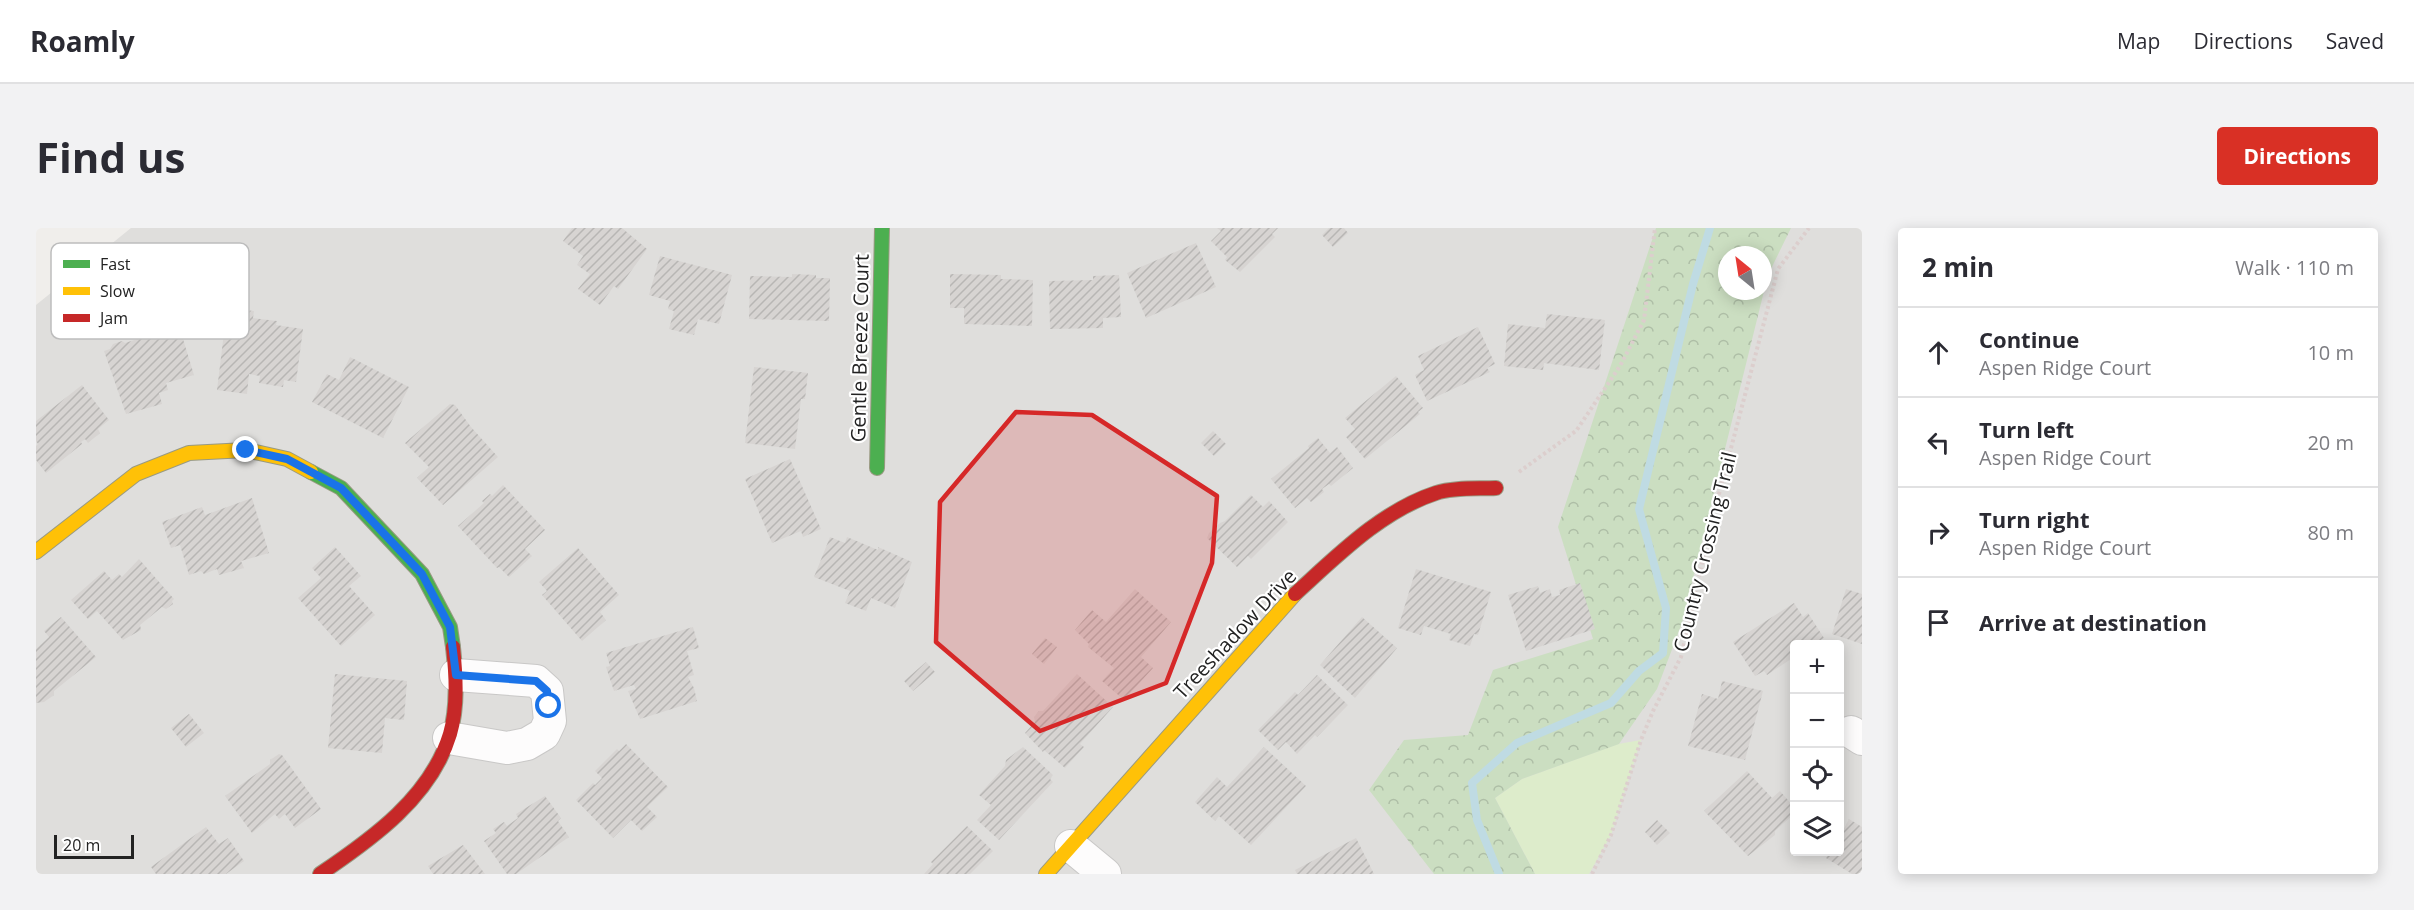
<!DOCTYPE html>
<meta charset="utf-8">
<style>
body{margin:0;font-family:"Open Sans",sans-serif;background:#f2f2f3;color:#2b2b33}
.controls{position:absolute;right:18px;bottom:18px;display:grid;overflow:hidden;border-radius:6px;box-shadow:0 3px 15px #0003}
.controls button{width:54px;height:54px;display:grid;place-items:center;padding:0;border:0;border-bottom:2px solid #e1e1e2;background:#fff;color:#2b2b33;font:30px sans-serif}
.compass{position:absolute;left:1682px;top:18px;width:54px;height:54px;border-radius:50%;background:#fff;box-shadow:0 3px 15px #0003;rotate:330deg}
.scale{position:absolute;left:18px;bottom:15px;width:80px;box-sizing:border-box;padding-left:6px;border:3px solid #222;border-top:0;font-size:16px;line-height:21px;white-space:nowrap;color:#222;-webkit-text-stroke:4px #fff;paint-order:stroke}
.stop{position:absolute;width:18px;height:18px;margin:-14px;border:4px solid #1a73e8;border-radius:50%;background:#fff}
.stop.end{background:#1a73e8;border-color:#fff;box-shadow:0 2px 6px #0008}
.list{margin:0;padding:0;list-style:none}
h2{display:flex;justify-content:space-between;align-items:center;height:78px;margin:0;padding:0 24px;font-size:26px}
h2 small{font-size:20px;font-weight:400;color:#7c7c81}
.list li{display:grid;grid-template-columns:39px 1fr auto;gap:18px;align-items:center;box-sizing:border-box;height:90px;padding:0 24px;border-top:2px solid #e1e1e2}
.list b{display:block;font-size:22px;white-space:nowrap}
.list p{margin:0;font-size:20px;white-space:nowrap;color:#7c7c81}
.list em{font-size:20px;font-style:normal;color:#7c7c81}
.icon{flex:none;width:33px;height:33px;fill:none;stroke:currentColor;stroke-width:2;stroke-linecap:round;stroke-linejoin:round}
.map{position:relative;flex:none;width:1826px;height:646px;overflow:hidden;border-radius:6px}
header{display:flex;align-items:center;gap:36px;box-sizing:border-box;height:84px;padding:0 30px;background:#fff;border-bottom:2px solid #e1e1e2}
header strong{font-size:28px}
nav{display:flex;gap:33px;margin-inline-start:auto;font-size:21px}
.intro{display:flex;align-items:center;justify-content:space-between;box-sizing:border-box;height:144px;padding:0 36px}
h1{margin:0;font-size:42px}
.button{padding:15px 27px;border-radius:6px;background:#d93025;color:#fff;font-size:21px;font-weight:700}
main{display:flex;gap:36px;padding:0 36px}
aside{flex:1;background:#fff;border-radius:6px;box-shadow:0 3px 15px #0003}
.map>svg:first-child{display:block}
.residential{fill:#dfdedc;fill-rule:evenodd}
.grass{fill:#ddeccb}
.forest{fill:url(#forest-crowns);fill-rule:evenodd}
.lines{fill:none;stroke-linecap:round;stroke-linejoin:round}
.stream{stroke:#bfdbe3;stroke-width:8}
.building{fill:url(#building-hatch)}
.street-casing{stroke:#c9c8c7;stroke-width:34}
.fast-casing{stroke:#999a82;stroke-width:16}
.slow-casing{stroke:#999a82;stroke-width:16}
.jam-casing{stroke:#999a82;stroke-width:16}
.path{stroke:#dccecd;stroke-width:4;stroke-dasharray:3 3;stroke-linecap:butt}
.street{stroke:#fdfcfc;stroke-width:32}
.fast{stroke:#4caf50;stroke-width:14}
.slow{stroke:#ffc107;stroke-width:14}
.jam{stroke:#c62828;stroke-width:14}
.route{stroke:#1a73e8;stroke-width:8}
.marked{fill:#d62828;fill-opacity:0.2;stroke:#d62828;stroke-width:4.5;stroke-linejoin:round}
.labels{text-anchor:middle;stroke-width:4.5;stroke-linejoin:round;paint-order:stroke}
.street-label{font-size:20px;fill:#222;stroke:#fff}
.key{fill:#fff;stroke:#bdbdbd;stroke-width:1.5}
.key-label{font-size:16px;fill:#222}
</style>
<header>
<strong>Roamly</strong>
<nav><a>Map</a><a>Directions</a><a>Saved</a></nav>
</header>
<div class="intro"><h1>Find us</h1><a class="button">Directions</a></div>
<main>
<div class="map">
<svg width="1826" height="646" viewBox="0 0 1826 646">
<defs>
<pattern id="forest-crowns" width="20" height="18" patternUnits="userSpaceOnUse" patternTransform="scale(1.5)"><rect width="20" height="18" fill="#cbdec1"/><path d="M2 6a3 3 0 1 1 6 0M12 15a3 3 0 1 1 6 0" fill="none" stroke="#aebea6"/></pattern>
<pattern id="building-hatch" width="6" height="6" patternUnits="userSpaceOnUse" patternTransform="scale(1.5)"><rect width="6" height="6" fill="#d7d4d2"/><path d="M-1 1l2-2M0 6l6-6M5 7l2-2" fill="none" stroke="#b8b6b4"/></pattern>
</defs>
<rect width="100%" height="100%" fill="#f0eeeb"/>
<path class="residential" d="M95 0H1826V646H0V77ZM1691 27H1727V63H1691ZM1758 416H1804V624H1758Z"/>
<path class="grass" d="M1605 512 1575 607 1553 646H1499L1459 570 1486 551 1582 516Z"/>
<path class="forest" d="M1620 0H1755L1732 47 1646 395 1621 461 1583 516 1486 551 1459 570 1499 646H1398L1333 562 1368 512 1432 507 1457 442 1557 411 1522 299ZM1691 27H1727V63H1691Z"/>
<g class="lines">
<path class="stream" d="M1463 646 1441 592 1436 555 1481 515 1575 475 1603 443 1627 425 1630 380 1603 281 1657 56 1674 0"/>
</g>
<g class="building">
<path d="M536 0H586L611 21 582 61 578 58 564 77 542 61 554 46 541 37 547 28 527 13Z"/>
<path d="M1181 0H1242L1236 6 1239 9 1204 44 1189 32 1191 29 1175 13 1185 3Z"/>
<path d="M1293 0H1308L1312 5 1297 19 1286 7Z"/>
<path d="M1160 15 1180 59 1110 90 1091 45Z"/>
<path d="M624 28 696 47 683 96 662 91 658 107 633 101 638 83 632 81 634 73 613 67Z"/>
<path d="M756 46 780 47V50H794L793 93 713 91 714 48 756 49Z"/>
<path d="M914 46 965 47V51L997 52 996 98 928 96V80H914Z"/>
<path d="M1083 47 1085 89 1067 90V100L1014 101 1013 53 1057 52V48Z"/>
<path d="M191 80 218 83 217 90 241 93 240 97 267 101 260 154 248 152 247 159 223 155 224 148 213 146 211 166 181 162Z"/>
<path d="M1511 86 1569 92 1563 142 1508 135 1507 142 1468 138 1472 96 1509 100Z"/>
<path d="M143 98 158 147 130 155 132 162 123 165 126 176 90 186 68 123 74 121 77 116 86 113 89 115 114 107 113 105Z"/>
<path d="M1442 99 1459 136 1451 140 1454 144 1391 173 1379 147 1388 142 1382 128Z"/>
<path d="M314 129 373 159 347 210 276 174 291 146 303 152Z"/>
<path d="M718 139 772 145 769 171H765L759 221 709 215Z"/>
<path d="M1360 148 1387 180 1382 184 1384 186 1329 231 1310 209 1319 201 1309 190Z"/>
<path d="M46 157 73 192 62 201 64 205 52 215 49 211 45 214 46 216 10 245 0 232V218L2 216 0 213V193Z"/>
<path d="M414 176 419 177 435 199 462 229 407 277 381 250 393 239 369 215Z"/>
<path d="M1177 203 1190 216 1178 228 1165 215Z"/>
<path d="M1282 210 1294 225 1301 219 1317 240 1295 258 1293 256 1286 261 1288 264 1275 274 1271 270 1259 280 1235 251 1273 220 1272 218Z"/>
<path d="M754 231 785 301 767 309 765 303 736 315 709 251Z"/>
<path d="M467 257 509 302 489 321 496 328 473 349 463 339 461 340 422 298 448 275 446 273 454 266 456 268Z"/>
<path d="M1215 267 1227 279 1233 273 1252 294 1215 331 1212 328 1201 339 1171 310 1173 305 1184 295 1189 293Z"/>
<path d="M216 270 233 325 205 333 208 340 183 347 181 341 168 346 165 343 153 347 144 317 135 320 126 294 166 279 169 287Z"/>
<path d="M794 309 809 315 811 309 842 322V319L876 334 859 380 835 370 830 383 809 375 814 363 778 349Z"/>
<path d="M299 319 325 348 313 358 339 387 305 418 262 370 285 350 276 340Z"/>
<path d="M542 320 583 367 564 384 570 392 546 413 506 367 511 363 503 354Z"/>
<path d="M103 331 138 371 136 373 137 376 130 381 126 379 104 397 105 402 87 412 61 383 52 391 35 372 68 343 76 352 83 346 86 349Z"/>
<path d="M1380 341 1455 364 1442 407 1438 406 1434 418 1413 412 1415 406 1388 398 1385 407 1362 400Z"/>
<path d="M1544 355 1559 401 1490 423 1472 367 1502 358 1504 365 1514 361 1516 369 1524 367 1523 362Z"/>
<path d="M1099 361 1135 394 1105 429 1117 440 1088 472 1066 453 1078 440 1052 419 1053 416 1039 402 1056 382 1070 394Z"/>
<path d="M1810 361 1826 366V416L1796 406Z"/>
<path d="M1758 375 1767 389 1772 385 1788 410 1778 416H1758V429L1731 447 1728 443 1719 448 1697 414Z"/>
<path d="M25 389 60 429 18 463V467L8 474 0 475V421L13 409 8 403Z"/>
<path d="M1326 389 1361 420 1319 470 1284 437Z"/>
<path d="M657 399 663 420 651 423 658 447 652 449 658 460 661 473 604 491 592 463 600 461 598 457 578 463 570 439 574 438 570 425Z"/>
<path d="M1009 410 1021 419 1008 436 996 426Z"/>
<path d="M890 434 899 444 877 463 868 453Z"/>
<path d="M299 446 371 453 368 492 349 490 346 525 292 520Z"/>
<path d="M1041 446 1077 479 1044 516 1048 519 1029 540 1008 522 1007 524 989 505 999 494 998 489 1003 483H1007Z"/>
<path d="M1281 447 1312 477 1281 509 1279 507 1261 526 1250 514 1242 522 1222 502 1259 464 1262 467Z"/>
<path d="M1686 453 1727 463 1709 532 1652 518 1666 466 1682 471Z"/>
<path d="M153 486 168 505 150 519 135 500Z"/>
<path d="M590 516 632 559 611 579 621 589 606 603 595 592 577 610 540 572 557 555 559 557 566 550 559 543 581 521 583 523Z"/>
<path d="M987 519 1017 547 1014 551 1017 554 963 612 941 592 955 577 943 567 969 538 970 532Z"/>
<path d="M1228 519 1270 558 1215 617 1183 588 1179 593 1159 574 1181 549 1191 559Z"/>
<path d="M243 526 246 527 285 581 259 600 249 586 243 591 239 586 216 605 189 568 234 536V532Z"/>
<path d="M1711 543 1736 570 1744 563 1758 579V586L1739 603V607L1712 628 1668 583Z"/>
<path d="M509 568 525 590 522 593 533 609 480 646H471L448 613 460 605 457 601 468 594 471 598 482 590 480 586Z"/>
<path d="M1813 591 1826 599V646H1816L1790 630 1794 624H1804V608Z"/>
<path d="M1621 592 1634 605 1621 617 1609 604Z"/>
<path d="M931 598 957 623 934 646H888L897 636 895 634Z"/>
<path d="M170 599 183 616 192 610 208 633 190 646H120L115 639Z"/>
<path d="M1320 610 1338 646H1261L1259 642Z"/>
<path d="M427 617 449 646H397L392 638Z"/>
</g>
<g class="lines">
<defs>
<g id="street">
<path d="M1815 504 1826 511"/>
<path d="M413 510 471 520 491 516 508 506 514 493 511 463 500 453 420 447"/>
<path d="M1035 618 1069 646"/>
</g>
<g id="fast">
<path d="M841 240 846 0"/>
<path d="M275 244 305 260 386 346 414 399 417 419"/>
</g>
<g id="slow">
<path d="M0 324 100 246 153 225 210 222 251 231 275 244"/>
<path d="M1010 646 1259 366"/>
</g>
<g id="jam">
<path d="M1259 366C1301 328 1345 283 1400 265 1418 259 1442 261 1460 260"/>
<path d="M284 646C336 611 395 569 414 506 422 478 420 447 417 419"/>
</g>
</defs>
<use href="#street" class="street-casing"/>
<use href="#fast" class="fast-casing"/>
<use href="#slow" class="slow-casing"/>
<use href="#jam" class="jam-casing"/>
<g class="path">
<path d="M1483 244 1540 203 1584 138 1608 92 1619 0"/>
<path d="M1556 646 1575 607 1605 512 1617 483 1645 429 1673 304 1742 41 1773 0"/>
</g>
<use href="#street" class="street"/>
<use href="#fast" class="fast"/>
<use href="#slow" class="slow"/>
<use href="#jam" class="jam"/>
</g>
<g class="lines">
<path class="route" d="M210 222 251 231 305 260 386 346 414 399 420 447 500 453 511 463 513 478"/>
</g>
<path class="marked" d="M980 184 1056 187 1181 268 1176 335 1130 455 1004 503 900 414 904 274Z"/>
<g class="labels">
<g class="street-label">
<text transform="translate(824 120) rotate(-89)" y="7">Gentle Breeze Court</text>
<text transform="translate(1669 324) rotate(-76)" y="7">Country Crossing Trail</text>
<text transform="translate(1199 406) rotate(-47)" y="7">Treeshadow Drive</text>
</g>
</g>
<rect x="15" y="15" width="198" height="96" rx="9" class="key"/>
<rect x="27" y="32" width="27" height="8" fill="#4caf50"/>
<rect x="27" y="59" width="27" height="8" fill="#ffc107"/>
<rect x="27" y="86" width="27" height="8" fill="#c62828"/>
<g class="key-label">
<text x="64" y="42">Fast</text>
<text x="64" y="69">Slow</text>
<text x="64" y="96">Jam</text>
</g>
</svg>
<div class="controls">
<button>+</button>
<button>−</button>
<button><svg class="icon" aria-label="locate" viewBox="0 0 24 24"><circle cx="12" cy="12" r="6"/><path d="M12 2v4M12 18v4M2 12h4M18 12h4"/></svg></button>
<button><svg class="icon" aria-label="layers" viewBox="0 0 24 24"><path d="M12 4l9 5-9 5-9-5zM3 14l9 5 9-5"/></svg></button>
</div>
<svg class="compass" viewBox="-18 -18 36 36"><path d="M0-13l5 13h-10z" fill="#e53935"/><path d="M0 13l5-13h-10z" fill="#7c7c81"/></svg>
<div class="scale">20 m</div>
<div class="stop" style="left:513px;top:478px"></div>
<div class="stop end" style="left:210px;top:222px"></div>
</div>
<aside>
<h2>2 min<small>Walk · 110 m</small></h2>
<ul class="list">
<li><svg class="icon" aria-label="ahead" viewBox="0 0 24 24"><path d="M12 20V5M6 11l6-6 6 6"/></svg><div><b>Continue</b><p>Aspen Ridge Court</p></div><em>10 m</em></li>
<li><svg class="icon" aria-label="left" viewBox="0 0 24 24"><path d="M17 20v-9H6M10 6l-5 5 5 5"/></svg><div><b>Turn left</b><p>Aspen Ridge Court</p></div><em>20 m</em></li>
<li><svg class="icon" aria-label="right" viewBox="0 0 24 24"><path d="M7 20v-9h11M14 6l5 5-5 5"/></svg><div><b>Turn right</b><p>Aspen Ridge Court</p></div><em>80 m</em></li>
<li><svg class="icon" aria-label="arrive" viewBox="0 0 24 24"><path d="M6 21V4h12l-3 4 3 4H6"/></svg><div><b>Arrive at destination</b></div></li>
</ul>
</aside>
</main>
